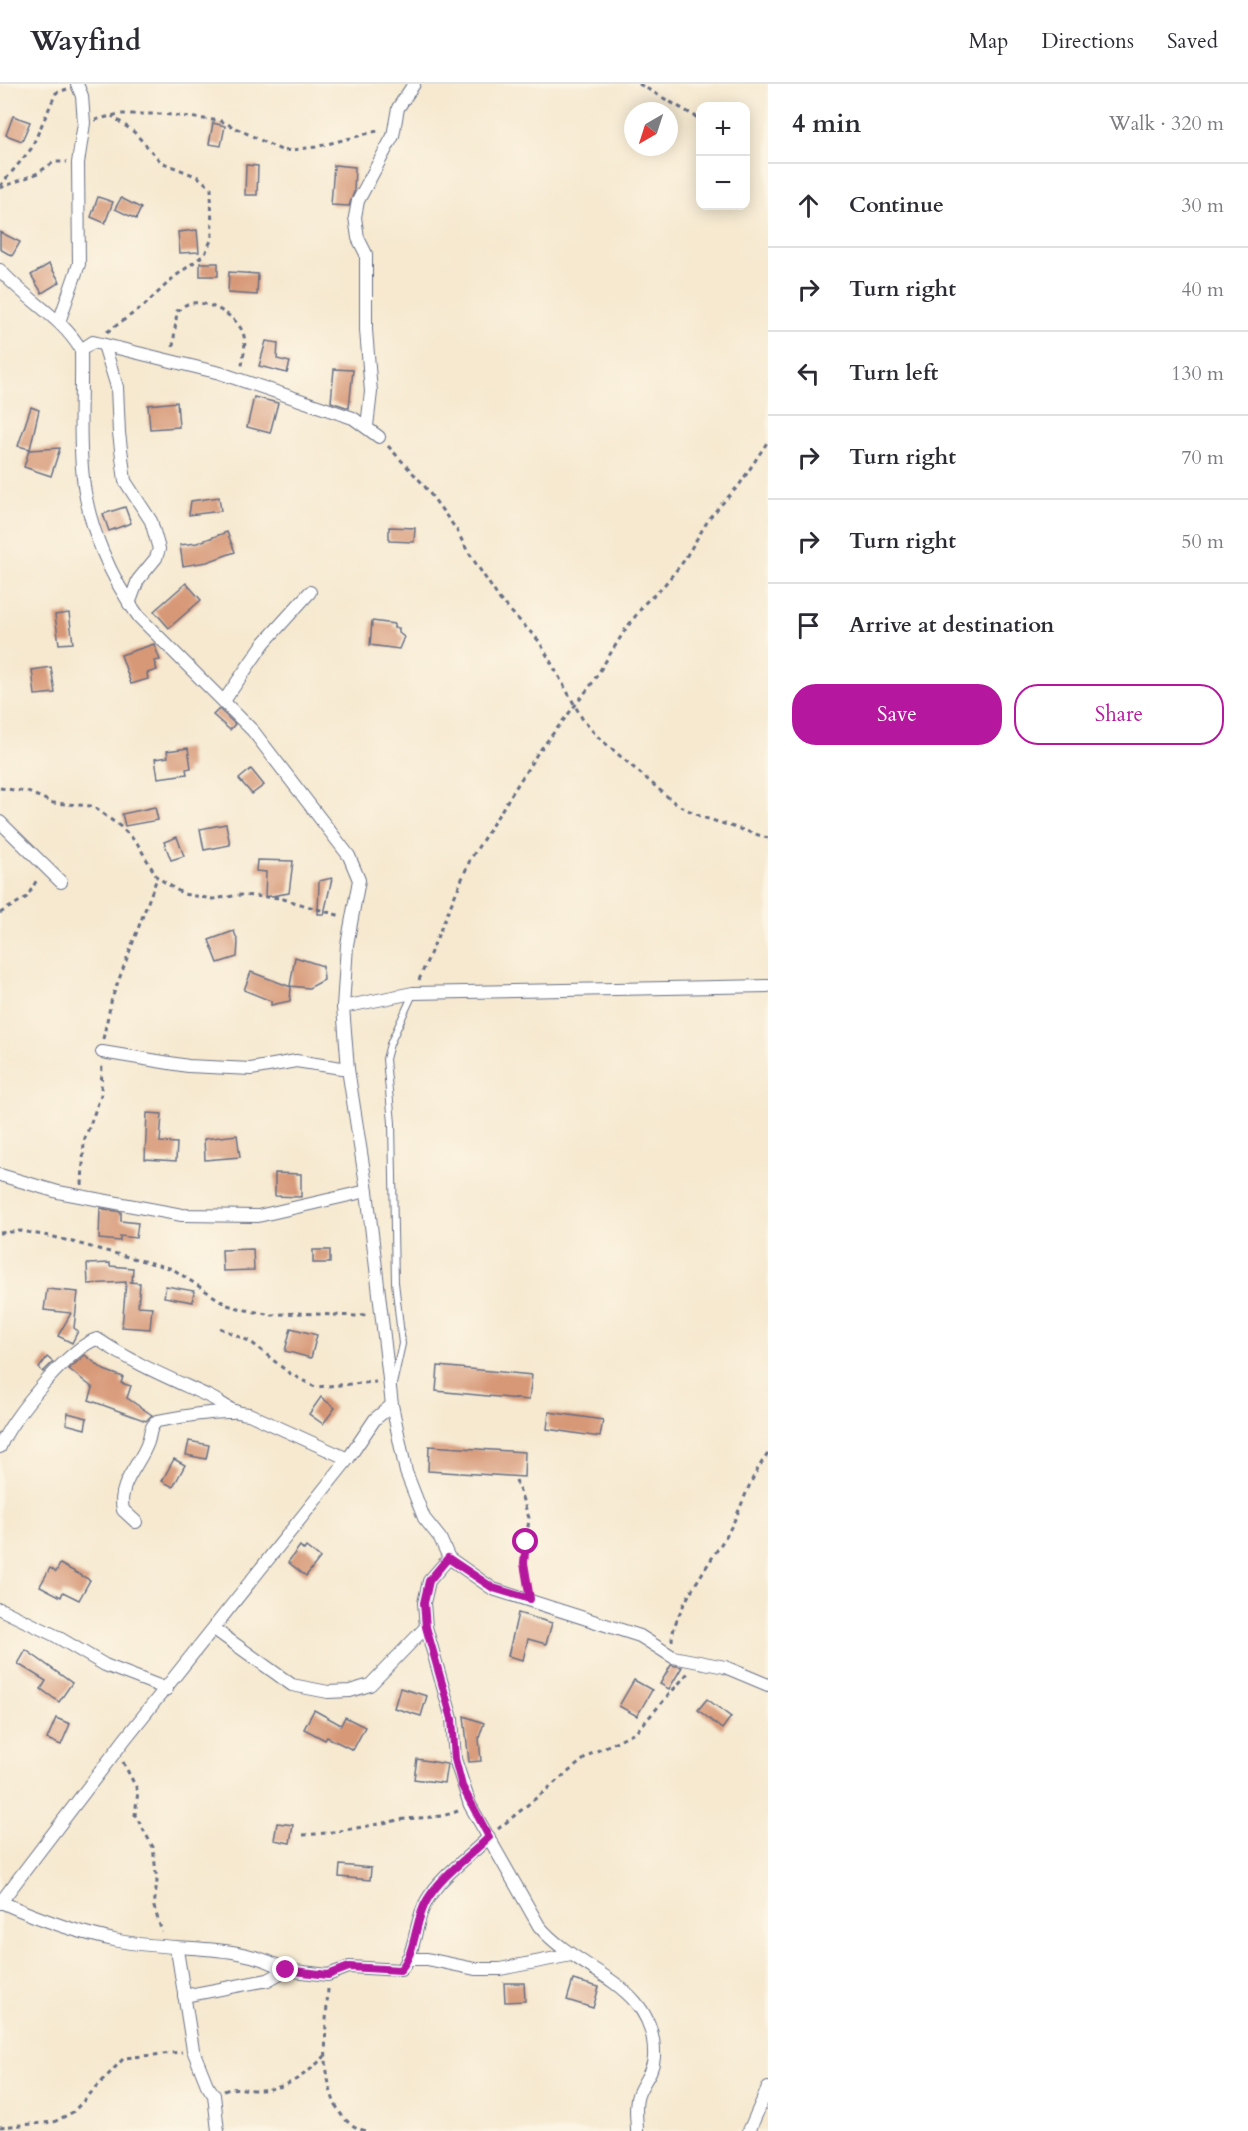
<!DOCTYPE html>
<meta charset="utf-8">
<style>
body{margin:0;font-family:Cardo,serif;background:#f2f2f3;color:#2b2b33}
.controls{position:absolute;right:18px;top:18px;display:grid;overflow:hidden;border-radius:12px;box-shadow:0 3px 15px #0003}
.controls button{width:54px;height:54px;display:grid;place-items:center;padding:0;border:0;border-bottom:2px solid #e1e1e2;background:#fff;color:#2b2b33;font:30px sans-serif}
.compass{position:absolute;left:624px;top:18px;width:54px;height:54px;border-radius:50%;background:#fff;box-shadow:0 3px 15px #0003;rotate:219deg}
.stop{position:absolute;width:18px;height:18px;margin:-14px;border:4px solid #b5179e;border-radius:50%;background:#fff}
.stop.end{background:#b5179e;border-color:#fff;box-shadow:0 2px 6px #0008}
.list{margin:0;padding:0;list-style:none}
h2{display:flex;justify-content:space-between;align-items:center;height:78px;margin:0;padding:0 24px;font-size:26px}
h2 small{font-size:20px;font-weight:400;color:#7c7c81}
.list li{display:grid;grid-template-columns:39px 1fr auto;gap:18px;align-items:center;box-sizing:border-box;height:84px;padding:0 24px;border-top:2px solid #e1e1e2}
.list b{display:block;font-size:22px;white-space:nowrap}
.list em{font-size:20px;font-style:normal;color:#7c7c81}
.actions{display:flex;gap:12px;padding:18px 24px}
.actions a{flex:1;padding:14px 0;border:2px solid #b5179e;border-radius:24px;text-align:center;font-size:21px;color:#b5179e}
.actions .main{background:#b5179e;color:#fff}
.icon{flex:none;width:33px;height:33px;fill:none;stroke:currentColor;stroke-width:2;stroke-linecap:round;stroke-linejoin:round}
.map{position:relative;flex:none;width:768px;height:2047px;overflow:hidden}
header{display:flex;align-items:center;gap:36px;box-sizing:border-box;height:84px;padding:0 30px;background:#fff;border-bottom:2px solid #e1e1e2}
header strong{font-size:28px}
nav{display:flex;gap:33px;margin-inline-start:auto;font-size:21px}
main{display:flex}
aside{flex:1;background:#fff}
.map>svg:first-child{display:block}
.building{fill:#d79877}
.lines{fill:none;stroke-linecap:round;stroke-linejoin:round}
.lane-casing{stroke:#687086;stroke-width:8}
.street-casing{stroke:#687086;stroke-width:14}
.path{stroke:#687086;stroke-width:3;stroke-dasharray:4.5 4.5;stroke-linecap:butt}
.lane{stroke:#fff;stroke-width:6}
.street{stroke:#fff;stroke-width:12}
.route{stroke:#b5179e;stroke-width:8}
</style>
<header>
<strong>Wayfind</strong>
<nav><a>Map</a><a>Directions</a><a>Saved</a></nav>
</header>
<main>
<div class="map">
<svg width="768" height="2047" viewBox="0 0 768 2047">
<rect width="100%" height="100%" fill="#fcf5e5"/>
<filter id="ink" filterUnits="userSpaceOnUse"><feTurbulence type="fractalNoise" baseFrequency=".0167" numOctaves="2"/><feDisplacementMap in="SourceGraphic" scale="12" xChannelSelector="R" yChannelSelector="G"/><feConvolveMatrix kernelMatrix="1 2 1 2 8 2 1 2 1" color-interpolation-filters="sRGB"/></filter>
<filter id="wash" filterUnits="userSpaceOnUse"><feTurbulence type="fractalNoise" baseFrequency=".008" numOctaves="4" result="noise"/><feDisplacementMap in="SourceGraphic" scale="24" xChannelSelector="R" yChannelSelector="G"/><feGaussianBlur stdDeviation="1.35" result="paint"/><feColorMatrix in="noise" values="0 0 0 0 0 0 0 0 0 0 0 0 0 0 0 0 0 1.4 0 .05"/><feComposite in="paint" operator="in"/></filter>
<g filter="url(#wash)">
<rect width="100%" height="100%" fill="#f6e9d0"/>
<g id="blocks">
<g class="building">
<path d="M13 32 30 38 22 57 6 51Z"/>
<path d="M213 39 225 42 221 62 209 60Z"/>
<path d="M246 81 258 82 257 111H245Z"/>
<path d="M334 81 355 83 354 108 349 122 331 121Z"/>
<path d="M98 113 113 118 105 139 91 133Z"/>
<path d="M121 114 141 124 136 135 115 125Z"/>
<path d="M197 146 199 168 180 169 178 148Z"/>
<path d="M0 148 20 158 12 172 0 165Z"/>
<rect x="200" y="179" width="18" height="13"/>
<path d="M49 180 60 198 42 209 31 191Z"/>
<path d="M229 188 258 190 257 211 228 209Z"/>
<path d="M266 257 278 259 277 275 290 278 287 289 259 282Z"/>
<path d="M334 285 353 286 349 324 331 318Z"/>
<path d="M254 313 278 319 270 349 247 343Z"/>
<path d="M177 318 179 343 150 345 148 321Z"/>
<path d="M31 323 39 326 30 365 18 362Z"/>
<path d="M60 364 51 392 24 383 29 366Z"/>
<path d="M219 413 221 427 189 431 191 417Z"/>
<path d="M125 423 131 439 109 447 103 430Z"/>
<path d="M389 443 415 444 414 458 389 457Z"/>
<path d="M227 448 235 468 207 478 183 482 180 461 197 459Z"/>
<path d="M186 499 201 516 169 544 154 527Z"/>
<path d="M69 529 73 559 59 560 55 531Z"/>
<path d="M372 537 394 540V544H399V549L404 553 399 565 370 561Z"/>
<path d="M154 560 160 576 154 577 157 586 147 589 148 595 131 600 121 571Z"/>
<path d="M51 583 55 609 35 611 32 586Z"/>
<path d="M219 625 235 640 230 646 213 631Z"/>
<path d="M188 664 191 684 186 685 187 690 158 694 155 675 168 673 167 667Z"/>
<path d="M251 685 264 701 252 710 239 695Z"/>
<path d="M155 723 158 736 125 742 122 730Z"/>
<path d="M226 740 230 761 204 766 200 745Z"/>
<path d="M177 753 184 772 171 776 164 758Z"/>
<path d="M257 776 293 777 289 809 265 813 266 788 256 787Z"/>
<path d="M332 794 324 830H318L319 797Z"/>
<path d="M234 847 238 858 237 873 218 879 209 856Z"/>
<path d="M295 873 323 882 324 896 309 904 290 902Z"/>
<path d="M251 888 291 903 290 917 271 921V917L244 906Z"/>
<path d="M147 1029 162 1030 160 1058 177 1059 176 1077 145 1075Z"/>
<path d="M237 1051 240 1073 205 1076 204 1055Z"/>
<path d="M275 1089 301 1090V1113L275 1112Z"/>
<path d="M100 1124 121 1128V1137L138 1139 136 1154 120 1152V1157L99 1155Z"/>
<path d="M253 1165 254 1186 223 1187 222 1166Z"/>
<rect x="313" y="1166" width="17" height="13"/>
<path d="M110 1179V1182L133 1184 132 1198H129L140 1199 138 1222 152 1223 150 1245 122 1243 126 1198 88 1200 87 1180Z"/>
<path d="M166 1202 194 1207 193 1218 164 1213Z"/>
<path d="M47 1205 78 1208 74 1244 78 1247 72 1259 58 1252 71 1229 44 1226Z"/>
<path d="M291 1244 317 1251 311 1274 285 1267Z"/>
<path d="M85 1271 104 1286 123 1293 121 1299 131 1302 127 1314 152 1331 146 1337 89 1316 93 1304 69 1285Z"/>
<path d="M47 1273 53 1278 43 1288 39 1284Z"/>
<path d="M438 1282 532 1291 529 1316 436 1307Z"/>
<path d="M321 1313 335 1324 323 1340 309 1330Z"/>
<path d="M549 1328 603 1336 600 1353 547 1345Z"/>
<path d="M68 1329 87 1334 85 1345 66 1340Z"/>
<path d="M189 1357 209 1361 206 1375 186 1371Z"/>
<path d="M429 1362 525 1368 524 1393 428 1387Z"/>
<path d="M174 1375 185 1381 173 1403 162 1397Z"/>
<path d="M300 1462 304 1466 306 1463 320 1474 306 1492 288 1478Z"/>
<path d="M60 1480 90 1496 79 1516 63 1508 61 1513 40 1502 50 1484 56 1488Z"/>
<path d="M518 1529 552 1539 546 1560 528 1555 523 1576 508 1572Z"/>
<path d="M26 1566 72 1599 59 1618 41 1605 46 1597 18 1580Z"/>
<path d="M671 1581 682 1583 669 1605 660 1600Z"/>
<path d="M634 1596 652 1606 637 1632 619 1622Z"/>
<path d="M400 1604 427 1612 421 1632 394 1624Z"/>
<path d="M707 1615 731 1633 722 1645 698 1626Z"/>
<path d="M314 1626 341 1641 345 1633 365 1643 353 1666 327 1653 325 1656 304 1645Z"/>
<path d="M464 1632 484 1639 479 1654 481 1677 469 1678Z"/>
<path d="M56 1634 70 1640 61 1661 47 1655Z"/>
<path d="M417 1675 447 1680 444 1699 414 1695Z"/>
<path d="M277 1739 293 1741 290 1759 274 1756Z"/>
<path d="M340 1781 371 1784 370 1796 339 1793Z"/>
<path d="M573 1896 599 1903 593 1924 567 1916Z"/>
<path d="M504 1899H524L525 1917 505 1918Z"/>
</g>
</g>
</g>
<g filter="url(#ink)">
<use href="#blocks" fill-opacity="0" stroke="#687086" stroke-width="1.5"/>
<g class="lines">
<defs>
<path id="lane" d="M393 1300 402 1260 395 1198 392 1039 386 975 390 960 413 910"/>
<g id="street">
<path d="M0 186C25 215 62 233 81 266 82 308 78 353 83 394 88 442 111 495 139 533L253 647 349 772 359 796 347 861 343 923 348 985 367 1107 392 1321 406 1388 424 1434 440 1454 449 1474 493 1505 640 1552 673 1573 725 1583 768 1601"/>
<path d="M59 238 79 180 78 79 84 39 82 12 77 0"/>
<path d="M104 261 117 303 119 349 125 397 151 437 159 465 156 474 138 496 129 520"/>
<path d="M81 266 93 258 220 289 353 334 379 353"/>
<path d="M367 342 371 308 366 246V170L358 154 355 133 358 117 393 52 398 24 414 0"/>
<path d="M224 617 264 559 310 508"/>
<path d="M0 738 61 798"/>
<path d="M343 923 413 909 768 902"/>
<path d="M102 968 188 982 251 985 296 977 348 985"/>
<path d="M0 1091 58 1108 182 1131 258 1132 367 1107"/>
<path d="M0 1363C9 1336 71 1262 97 1255 135 1280 167 1293 208 1312 226 1320 227 1328 249 1330L348 1375"/>
<path d="M136 1438 123 1426C117 1399 141 1380 148 1358 151 1349 149 1344 157 1337 181 1333 208 1327 232 1328"/>
<path d="M449 1474 429 1497 424 1519 426 1543 452 1635 455 1675 470 1721 539 1842C578 1889 657 1899 654 1973 653 1989 643 1997 638 2011 634 2023 637 2035 637 2047"/>
<path d="M0 1525 54 1551 105 1581 167 1605"/>
<path d="M214 1545 292 1601 328 1608 350 1607 370 1601 426 1543"/>
<path d="M1 1818C39 1835 78 1849 119 1857 174 1868 236 1857 286 1886"/>
<path d="M0 1819 125 1655 348 1375 375 1335 392 1321"/>
<path d="M174 1864 178 1872 193 1966 207 2001 214 2011 218 2047"/>
<path d="M407 1875H427L475 1885H500L571 1871"/>
<path d="M184 1912 268 1896 286 1886 328 1891 349 1883 401 1886C417 1867 414 1837 427 1816 442 1791 469 1773 489 1753"/>
<path d="M749 2047 768 2004"/>
</g>
</defs>
<use href="#lane" class="lane-casing"/>
<use href="#street" class="street-casing"/>
<g class="path">
<path d="M639 0 700 35"/>
<path d="M95 36 119 30H163L221 37 283 67 316 63 381 46"/>
<path d="M0 102 31 65 56 9 67 5"/>
<path d="M0 104 36 90 54 78H67"/>
<path d="M107 248 145 221 173 194 205 170 212 154 211 104 198 93 161 78 134 48 112 32"/>
<path d="M173 263 177 227C180 226 185 219 192 219 209 217 237 232 243 249 247 259 243 272 242 282"/>
<path d="M388 362 423 400 456 445 467 466 500 516 539 557 583 636 598 653 676 720 702 733 768 754"/>
<path d="M0 704 28 708 53 719 92 722 121 743 137 759 157 793 183 810 213 815 240 811 280 814 341 832"/>
<path d="M0 829 27 813 38 794"/>
<path d="M419 896 470 776 537 670 591 601 625 546 646 518 661 505 683 478 710 433 740 400 768 357"/>
<path d="M103 955 112 914 157 794"/>
<path d="M82 1101 84 1057 101 1011 102 979"/>
<path d="M0 1149 21 1147 54 1153 173 1185 227 1221 246 1226 272 1231 296 1229 355 1232 368 1230"/>
<path d="M220 1244 251 1258 289 1289 315 1303 376 1298"/>
<path d="M516 1396 529 1434 524 1478 527 1502"/>
<path d="M672 1557C672 1527 715 1473 730 1445 743 1421 750 1392 768 1370"/>
<path d="M123 1678 138 1707 135 1731 153 1763 157 1797 154 1823 162 1848"/>
<path d="M498 1745 589 1671 637 1647 688 1589"/>
<path d="M303 1751C336 1749 367 1742 399 1736 421 1732 436 1736 458 1727"/>
<path d="M328 1905C326 1943 314 2037 367 2047"/>
<path d="M224 2007C234 2003 242 2005 253 2006 284 2007 304 1993 325 1972"/>
<path d="M0 2043 54 2038 73 2028 124 1974 182 1968"/>
</g>
<use href="#lane" class="lane"/>
<use href="#street" class="street"/>
</g>
</g>
<g class="lines" filter="url(#ink)">
<path class="route" d="M286 1886 328 1891 349 1883 400 1886C417 1867 414 1837 427 1816 442 1791 469 1773 489 1753L462 1702 455 1675 452 1635 426 1543 424 1519 429 1497 448 1474 493 1504 530 1515 524 1479 526 1458"/>
</g>
</svg>
<div class="controls">
<button>+</button>
<button>−</button>
</div>
<svg class="compass" viewBox="-18 -18 36 36"><path d="M0-13l5 13h-10z" fill="#e53935"/><path d="M0 13l5-13h-10z" fill="#7c7c81"/></svg>
<div class="stop" style="left:526px;top:1458px"></div>
<div class="stop end" style="left:286px;top:1886px"></div>
</div>
<aside>
<h2>4 min<small>Walk · 320 m</small></h2>
<ul class="list">
<li><svg class="icon" aria-label="ahead" viewBox="0 0 24 24"><path d="M12 20V5M6 11l6-6 6 6"/></svg><div><b>Continue</b></div><em>30 m</em></li>
<li><svg class="icon" aria-label="right" viewBox="0 0 24 24"><path d="M7 20v-9h11M14 6l5 5-5 5"/></svg><div><b>Turn right</b></div><em>40 m</em></li>
<li><svg class="icon" aria-label="left" viewBox="0 0 24 24"><path d="M17 20v-9H6M10 6l-5 5 5 5"/></svg><div><b>Turn left</b></div><em>130 m</em></li>
<li><svg class="icon" aria-label="right" viewBox="0 0 24 24"><path d="M7 20v-9h11M14 6l5 5-5 5"/></svg><div><b>Turn right</b></div><em>70 m</em></li>
<li><svg class="icon" aria-label="right" viewBox="0 0 24 24"><path d="M7 20v-9h11M14 6l5 5-5 5"/></svg><div><b>Turn right</b></div><em>50 m</em></li>
<li><svg class="icon" aria-label="arrive" viewBox="0 0 24 24"><path d="M6 21V4h12l-3 4 3 4H6"/></svg><div><b>Arrive at destination</b></div></li>
</ul>
<div class="actions"><a class="main">Save</a><a>Share</a></div>
</aside>
</main>
